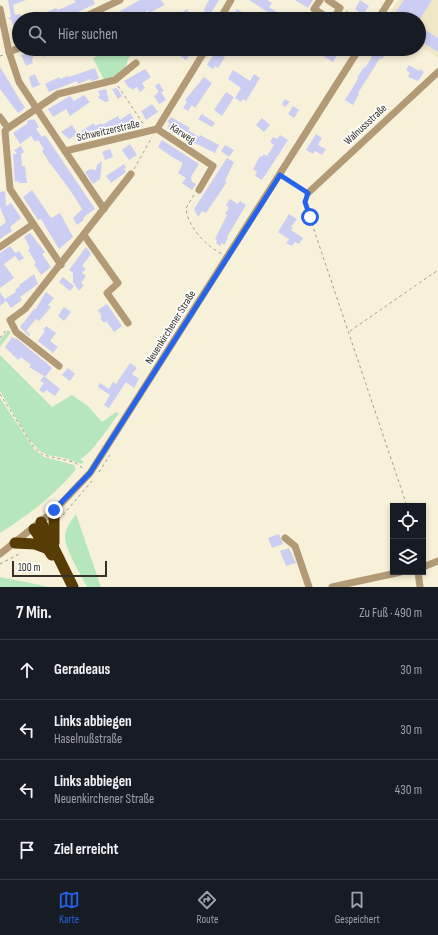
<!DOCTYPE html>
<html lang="de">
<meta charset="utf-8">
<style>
body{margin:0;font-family:"Sofia Sans Condensed",sans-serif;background:#20242c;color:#f1f3f6}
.controls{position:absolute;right:12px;bottom:12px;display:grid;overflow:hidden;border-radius:0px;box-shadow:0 2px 6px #0003}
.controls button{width:36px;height:36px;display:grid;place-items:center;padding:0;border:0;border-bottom:1px solid #363941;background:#171b24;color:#f1f3f6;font:20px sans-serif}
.scale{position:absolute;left:12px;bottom:10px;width:95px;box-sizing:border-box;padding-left:4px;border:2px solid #353229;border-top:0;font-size:11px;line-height:14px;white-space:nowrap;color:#353229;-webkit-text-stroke:3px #fefefe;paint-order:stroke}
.stop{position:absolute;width:12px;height:12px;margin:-9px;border:3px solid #2563eb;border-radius:50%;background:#fff}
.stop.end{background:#2563eb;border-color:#fff;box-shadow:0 1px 4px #0008}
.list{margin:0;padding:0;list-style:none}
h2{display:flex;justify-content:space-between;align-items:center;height:52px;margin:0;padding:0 16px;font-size:17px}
h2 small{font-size:13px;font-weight:400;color:#9ea1a6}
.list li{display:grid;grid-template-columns:26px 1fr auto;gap:12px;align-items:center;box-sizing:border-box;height:60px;padding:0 16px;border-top:1px solid #363941}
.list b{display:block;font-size:15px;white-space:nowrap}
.list p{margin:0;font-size:13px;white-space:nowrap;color:#9ea1a6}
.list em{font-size:13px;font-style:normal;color:#9ea1a6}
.icon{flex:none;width:22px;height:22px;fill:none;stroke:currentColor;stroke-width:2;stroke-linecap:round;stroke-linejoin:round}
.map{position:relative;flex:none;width:438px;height:587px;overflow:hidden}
.search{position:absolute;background:#171b24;box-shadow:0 2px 6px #0003;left:12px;right:12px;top:12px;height:44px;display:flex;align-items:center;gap:10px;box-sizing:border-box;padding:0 14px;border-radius:22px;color:#9ea1a6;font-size:15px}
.sheet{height:292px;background:#171b24}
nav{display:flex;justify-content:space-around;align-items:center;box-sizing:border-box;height:56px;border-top:1px solid #363941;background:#171b24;font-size:11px;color:#9ea1a6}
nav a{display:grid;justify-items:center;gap:2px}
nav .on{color:#2563eb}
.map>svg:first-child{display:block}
.built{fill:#f0e7c7}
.green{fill:#b6e7bc}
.building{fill:#cccdf2}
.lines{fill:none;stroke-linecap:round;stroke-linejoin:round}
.path{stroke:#a39e8d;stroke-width:1;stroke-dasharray:3 3;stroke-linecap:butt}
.minor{stroke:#b29a76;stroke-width:7}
.highway{stroke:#583c05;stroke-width:11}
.route{stroke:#2563eb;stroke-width:5}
.labels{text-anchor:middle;stroke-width:3.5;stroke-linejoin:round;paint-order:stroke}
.street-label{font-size:11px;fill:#353229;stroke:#fefefe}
</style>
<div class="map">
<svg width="438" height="587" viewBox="0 0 438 587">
<rect width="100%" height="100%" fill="#f8f1d9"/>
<path class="built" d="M398 0H438V58L419 45V19H387Z"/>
<g class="green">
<path d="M110 49H131L134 54C127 57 128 60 126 67 123 74 112 79 104 80L93 58Z"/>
<path d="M8 330 11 332 0 347V340Z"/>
<path d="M0 355 52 407 72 395 88 406 102 422 116 412 119 413C112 423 89 457 80 459L84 462 81 464 65 458 47 455 40 451 28 438 0 391Z"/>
<path d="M0 398 34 449 44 457 74 465 76 469C55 495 27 516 0 533Z"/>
<path d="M76 514 101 587H87C81 574 65 550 65 537 65 529 71 521 76 514Z"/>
<path d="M0 577 50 587H0Z"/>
</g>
<g class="building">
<path d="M8 0H26L13 5 15 15 20 14 22 19H19V24L13 25 11 19 7 18 11 17Z"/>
<path d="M74 0H93L95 4 63 19H40L48 15 47 12 56 8 58 10 76 2Z"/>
<path d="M140 0H161L165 5 149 13 148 10 140 16 142 19H116L113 15Z"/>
<path d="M209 0H219L211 13 214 15 211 19H203L202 16 205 10 204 9Z"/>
<path d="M249 0H267L272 3 269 7 288 19H273L271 17 272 15Z"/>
<path d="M295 0H313L308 8Z"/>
<path d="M360 0 369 6 363 15 355 9Z"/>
<path d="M404 0H432L420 19H391Z"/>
<path d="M187 9 191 16 188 19H172Z"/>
<path d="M237 9 245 14 242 19H230Z"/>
<path d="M419 26 438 38V52L419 40Z"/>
<path d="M24 49H36L32 60 33 63 26 66 21 55 25 54Z"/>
<path d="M39 49H61L43 57Z"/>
<path d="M183 49H189L192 51 186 60 179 55Z"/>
<path d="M262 49H286L290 51 287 56 276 51 273 56Z"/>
<path d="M328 49H334L339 52 333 62 323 56Z"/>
<path d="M373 49H389L382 59 380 58 358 93 359 94 353 105 345 100 358 79 357 78 364 67 365 68 372 57 369 55Z"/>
<path d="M216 51 225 57 218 68 215 66 213 69 207 65Z"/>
<path d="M409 65 419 71 420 69 424 72 418 81 408 77 410 73 406 70Z"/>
<path d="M0 67 25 108 18 113 0 89Z"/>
<path d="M95 68 99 78 96 80 91 81 90 79 78 84 77 81 49 92 45 84 59 77 60 79 68 76 69 77Z"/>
<path d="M145 69 151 77 142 83 145 88 140 92 137 87 132 90 130 87 129 88 124 81Z"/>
<path d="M233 70 250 81 254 74 260 78 246 101 243 99 241 102 235 98 241 88 228 79Z"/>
<path d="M35 74 40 85 32 88 29 77Z"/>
<path d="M204 77 212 83 195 108 192 105 188 111 183 108 187 102 185 100Z"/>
<path d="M159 83 164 91 161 92 166 100 159 104 154 96 159 92 155 86Z"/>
<path d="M117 88 122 96 118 99 112 89Z"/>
<path d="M106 89 109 101 105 102 97 97 100 96 98 91Z"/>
<path d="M226 92 234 97 222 116 214 110Z"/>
<path d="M84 95 90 102 70 116 66 109 53 117 48 109 70 96 74 101Z"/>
<path d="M285 99 290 102 285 107 282 104Z"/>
<path d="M152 104 158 112 146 120 141 111Z"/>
<path d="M293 106 299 110 294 118 288 114Z"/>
<path d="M130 113 136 122 126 129 125 127 120 131 118 128 108 133 105 129 89 138 86 133 83 135 81 131 94 123 95 126 101 123 102 125 118 116 120 120Z"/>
<path d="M202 114 215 123 212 127 198 119Z"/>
<path d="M171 117 190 128 188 130 199 137 200 135 219 145 215 153 195 143 193 146 167 128 170 123 167 122Z"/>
<path d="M262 118 270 125 264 132 256 125Z"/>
<path d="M31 119 32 120 34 119 39 127 36 129 42 137 45 135 95 209 85 216 83 219 84 220 77 225 73 218 82 209 70 190 49 162 42 151 44 149 38 140 35 142 31 136 20 144 13 133 28 123 27 121Z"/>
<path d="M72 125 78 134 69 139 61 132Z"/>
<path d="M316 134 322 138 318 145 326 149 322 155 315 151 313 154 306 150Z"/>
<path d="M280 135 288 140 262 180 255 176 257 172 253 169 260 156 261 157 264 154 267 156 274 145 270 142 273 137 277 139Z"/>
<path d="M162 140 199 164 191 177 192 182 196 184 192 190 182 183 186 178 178 173 183 163 172 157 158 147Z"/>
<path d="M130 144 137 155 129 160 122 150Z"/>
<path d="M225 145 234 150 229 157 221 151Z"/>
<path d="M21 146 24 152 21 154 22 166H25L27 183H19V181L15 182 13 154H17L14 150Z"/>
<path d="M110 149 113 157 105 160 102 152Z"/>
<path d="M227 158 234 162 225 181 227 182 206 213 202 211 198 217 194 209Z"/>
<path d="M102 161 100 179 93 184 85 172 90 169 96 170 97 165Z"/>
<path d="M124 164 126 168 124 169 126 172 111 183 106 176Z"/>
<path d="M32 190 51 218 60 213 73 237 59 249 41 219 38 220 23 197Z"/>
<path d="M5 191 6 206 11 203 21 218 10 227 12 231 0 239V227L6 222 0 207V192Z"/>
<path d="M230 199 238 204 240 201 246 205 227 237 228 238 224 245 222 243 220 246 216 243 217 240 215 239 227 215 225 214 229 208 226 205Z"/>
<path d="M289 214 297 219 291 227 293 228 291 230 303 238 299 244 295 242 292 246 286 243 289 239 278 232Z"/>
<path d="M30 233 45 252 42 254 51 267 41 275 34 264 36 263 28 250 30 248 24 237Z"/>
<path d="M10 246 15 253 19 251 24 258 19 261 15 256 4 264 14 278 0 288V253Z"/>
<path d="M86 247 91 254 82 266 86 269 82 273 86 276 81 283 84 285 79 291 73 282V273L69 270Z"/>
<path d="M34 274 38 284 20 297 22 300 11 308 5 299 16 292 15 290 20 286 19 285Z"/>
<path d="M63 277 74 286 70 291 59 282Z"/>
<path d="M0 292 6 301 0 306Z"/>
<path d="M46 292 54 298 48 305 51 307 39 321 36 319 26 331 30 334 29 336 20 327 34 309 35 310Z"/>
<path d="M107 304 122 326 114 332 106 321 104 323 100 318 102 317 98 310Z"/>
<path d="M64 307 71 312 64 321 58 316Z"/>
<path d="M46 326 56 333 50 341 58 347 53 353 38 341 45 331 43 330Z"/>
<path d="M12 337 15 339 16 338 50 366 52 368 45 377 60 389 55 396 46 390 44 393 39 390 44 383 40 381 44 376 29 367 31 365 21 357 18 360 5 347Z"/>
<path d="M130 363 137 368 132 374 139 379 134 388 126 382 109 408 104 405 110 395 98 387 100 383 109 389 113 382 116 384Z"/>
<path d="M68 368 75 374 70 381 62 375Z"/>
<path d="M279 534 283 544 272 548 268 538Z"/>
<path d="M289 548 296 563 286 566 280 551Z"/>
</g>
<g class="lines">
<g class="path">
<path d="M346 11 359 19"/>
<path d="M108 13 112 19"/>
<path d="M133 49 136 56"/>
<path d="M0 56 3 55"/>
<path d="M118 86 144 125"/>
<path d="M134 169 152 137"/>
<path d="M285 179 303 190"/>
<path d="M194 195 186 208C187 226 206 246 222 254"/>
<path d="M306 200 307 209 407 506"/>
<path d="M350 331 438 270"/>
<path d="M0 338 6 330"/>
<path d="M0 394 33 446 43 455 74 462 84 469"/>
<path d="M99 472 110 455"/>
<path d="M63 515 92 481"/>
<path d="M423 553 424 559"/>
<path d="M0 564 21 553"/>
</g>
<g class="minor">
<path d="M320 0 314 9 330 19"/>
<path d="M328 0 340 8 333 19"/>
<path d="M0 9 9 52 19 82 65 151 157 129"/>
<path d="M80 19 120 0"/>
<path d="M220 19 231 0"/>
<path d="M378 19 390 0"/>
<path d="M9 52 19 48"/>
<path d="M0 117 8 128"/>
<path d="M157 129 213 166 199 190"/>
<path d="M157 129 206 49"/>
<path d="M65 151 104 209"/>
<path d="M308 193 438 72"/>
<path d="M84 235 118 283 107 293 128 323"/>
<path d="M0 247 33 224"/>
<path d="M61 265 10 189 5 131 8 128 58 94 115 80 136 63"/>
<path d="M59 366 16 332 10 320 25 309 131 174"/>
<path d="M285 538 295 546 309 587"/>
<path d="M0 554 54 511 90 473 359 49"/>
<path d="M423 567 438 561"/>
<path d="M418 572 420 587"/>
<path d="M332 587 401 572"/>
</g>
<g class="highway">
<path d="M41 522 73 587"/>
<path d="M34 529 52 555"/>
<path d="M15 543 35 544 46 548"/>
<path d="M54 543V511"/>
</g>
</g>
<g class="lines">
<path class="route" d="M54 510 90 473 280 175 308 193 305 202 310 217"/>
</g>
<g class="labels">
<g class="street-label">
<text transform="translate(365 124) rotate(-43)" y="4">Walnussstraße</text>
<text transform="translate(108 130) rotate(-13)" y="4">Schweitzerstraße</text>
<text transform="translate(183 133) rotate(33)" y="4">Karweg</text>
<text transform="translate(170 327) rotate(-58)" y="4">Neuenkirchener Straße</text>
</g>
</g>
</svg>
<div class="controls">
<button><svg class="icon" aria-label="locate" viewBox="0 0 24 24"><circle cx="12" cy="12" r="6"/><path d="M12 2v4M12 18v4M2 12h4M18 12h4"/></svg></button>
<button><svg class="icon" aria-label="layers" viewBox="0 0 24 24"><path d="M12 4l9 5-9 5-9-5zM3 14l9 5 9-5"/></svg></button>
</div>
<div class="scale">100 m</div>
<div class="stop" style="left:310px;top:217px"></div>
<div class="stop end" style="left:54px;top:510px"></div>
<div class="search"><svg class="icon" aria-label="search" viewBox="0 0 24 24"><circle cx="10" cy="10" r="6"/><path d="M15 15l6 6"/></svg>Hier suchen</div>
</div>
<section class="sheet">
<h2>7 Min.<small>Zu Fuß · 490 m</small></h2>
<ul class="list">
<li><svg class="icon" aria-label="ahead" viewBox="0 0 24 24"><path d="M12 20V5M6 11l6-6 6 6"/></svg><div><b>Geradeaus</b></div><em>30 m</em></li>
<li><svg class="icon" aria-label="left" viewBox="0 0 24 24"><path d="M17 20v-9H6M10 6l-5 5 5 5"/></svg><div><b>Links abbiegen</b><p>Haselnußstraße</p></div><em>30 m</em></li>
<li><svg class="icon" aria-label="left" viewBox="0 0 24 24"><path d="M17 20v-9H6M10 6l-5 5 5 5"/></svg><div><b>Links abbiegen</b><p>Neuenkirchener Straße</p></div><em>430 m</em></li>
<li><svg class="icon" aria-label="arrive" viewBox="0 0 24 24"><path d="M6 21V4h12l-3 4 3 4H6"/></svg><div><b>Ziel erreicht</b></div></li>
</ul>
</section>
<nav>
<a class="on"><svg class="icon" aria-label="map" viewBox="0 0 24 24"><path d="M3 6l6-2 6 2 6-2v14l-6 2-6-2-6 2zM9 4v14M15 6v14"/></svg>Karte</a>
<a><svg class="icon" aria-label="directions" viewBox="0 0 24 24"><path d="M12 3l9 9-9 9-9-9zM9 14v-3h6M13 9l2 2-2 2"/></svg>Route</a>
<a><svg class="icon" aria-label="saved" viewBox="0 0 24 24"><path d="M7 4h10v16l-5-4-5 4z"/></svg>Gespeichert</a>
</nav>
